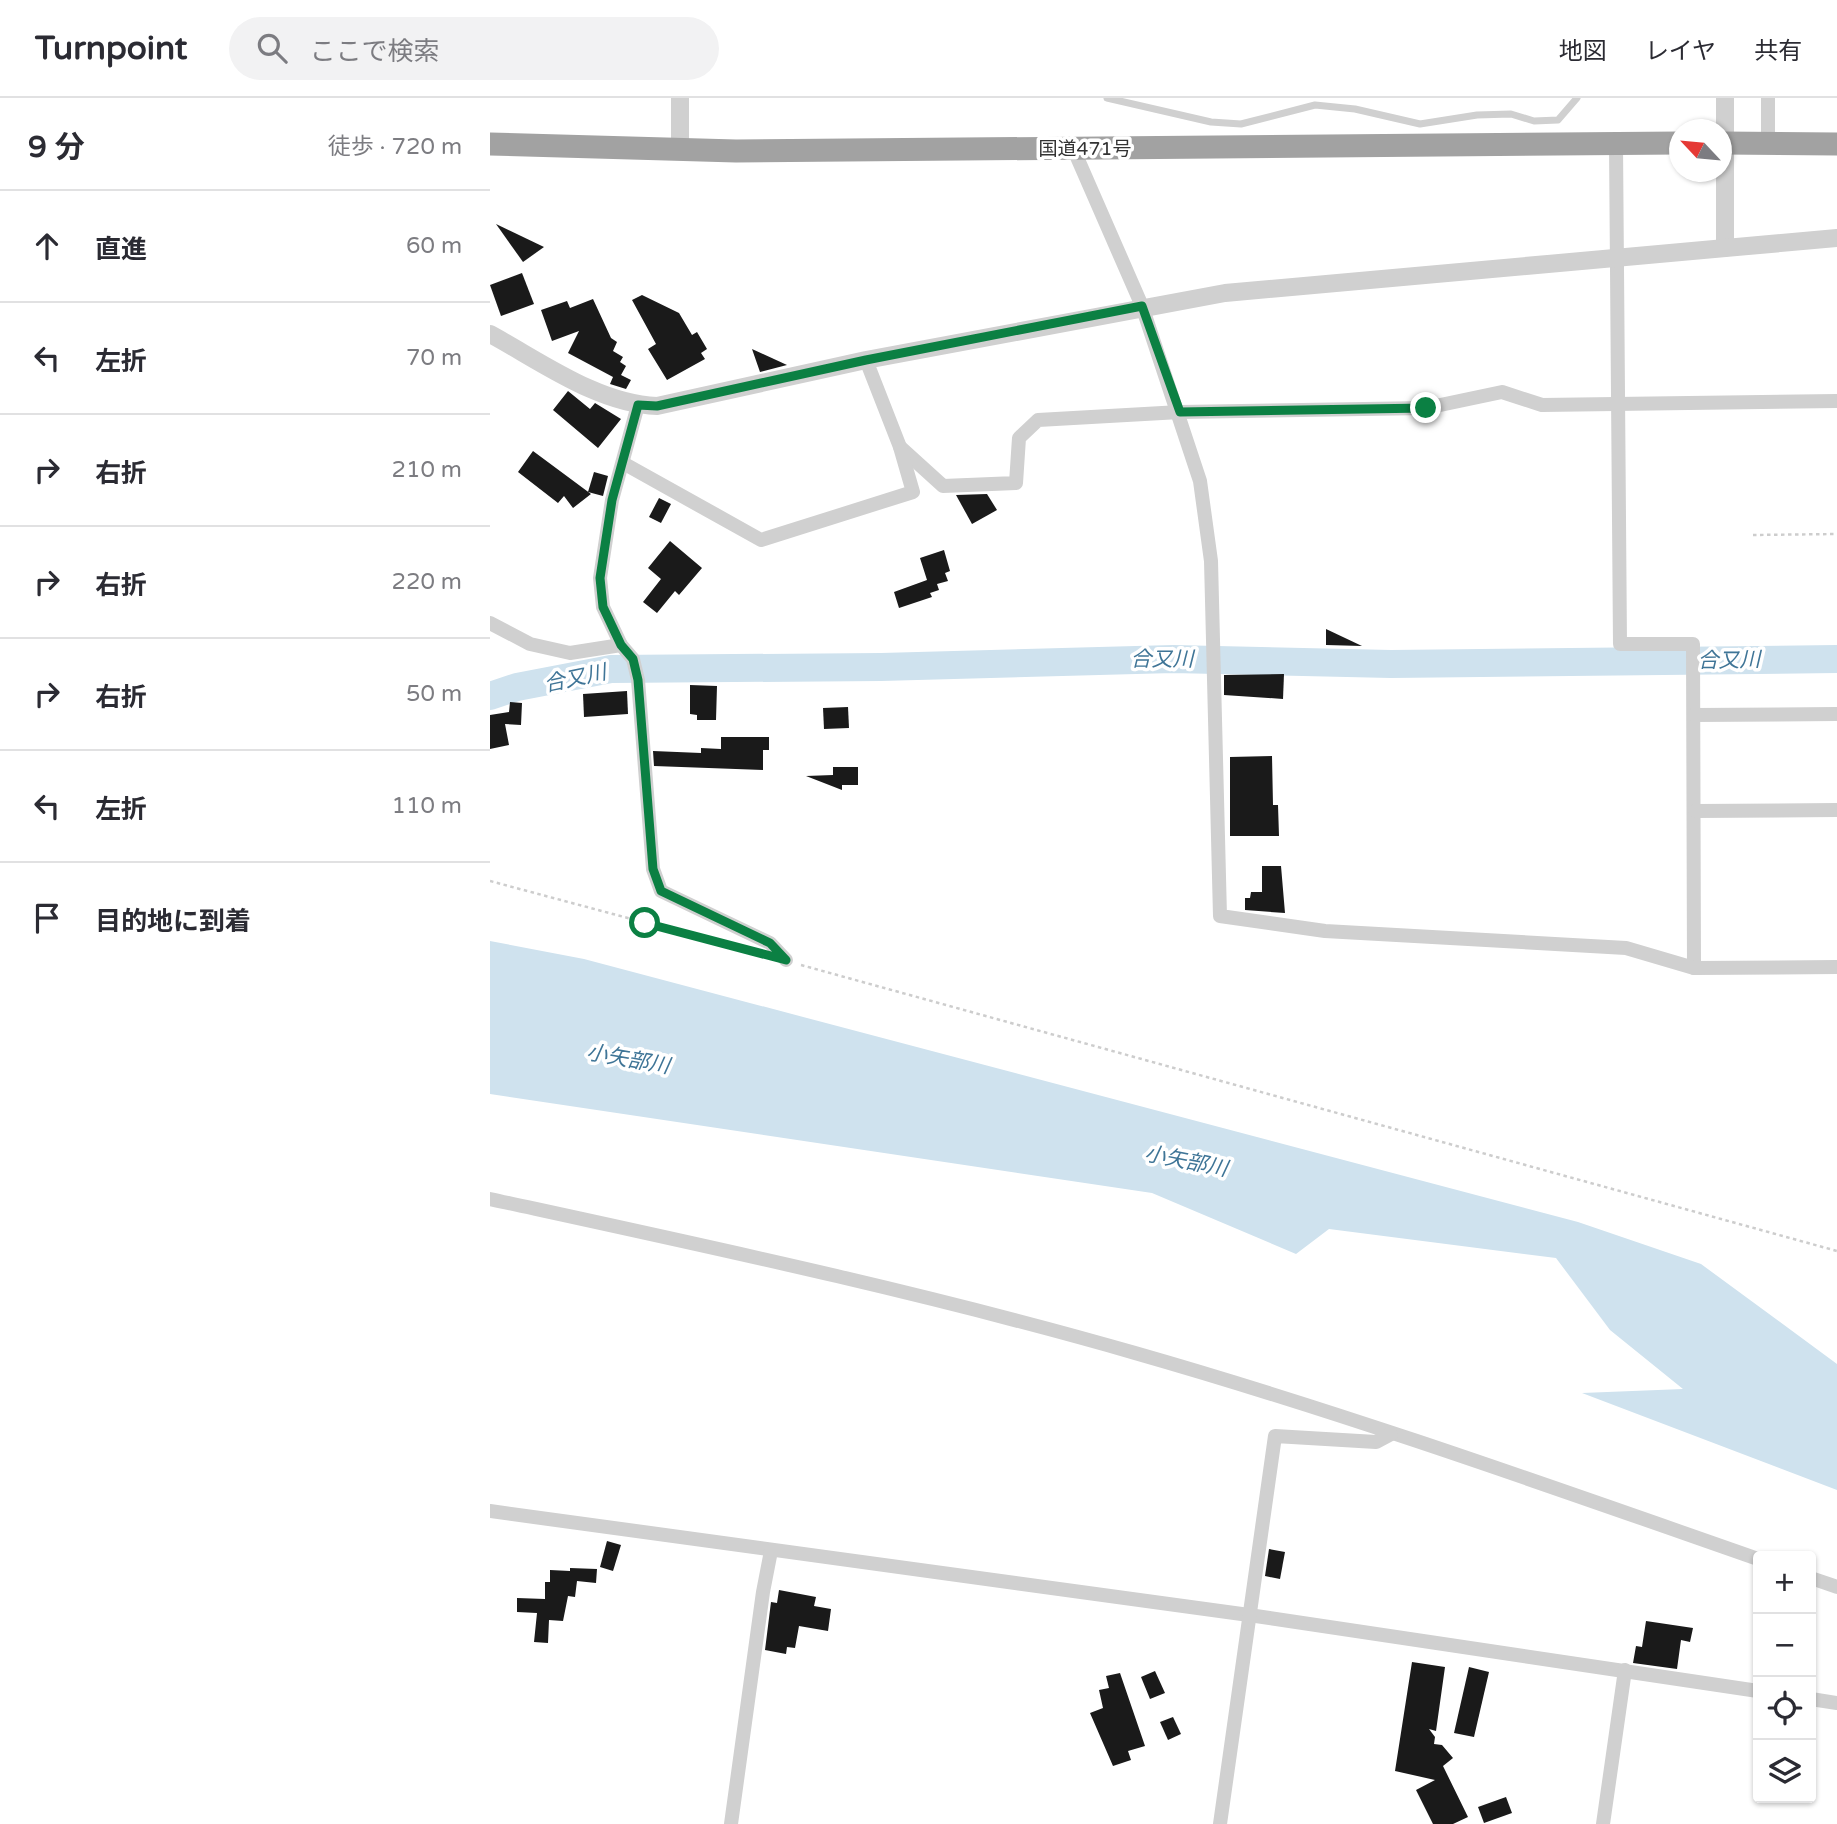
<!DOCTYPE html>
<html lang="ja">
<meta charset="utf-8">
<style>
body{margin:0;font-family:"Varela Round","Noto Sans JP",sans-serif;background:#f2f2f3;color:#2b2b33}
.controls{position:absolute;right:21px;bottom:21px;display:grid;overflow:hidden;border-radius:7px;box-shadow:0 2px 5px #0004}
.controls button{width:63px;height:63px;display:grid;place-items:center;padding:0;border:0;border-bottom:2px solid #e1e1e2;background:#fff;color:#2b2b33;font:35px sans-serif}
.compass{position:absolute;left:1179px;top:21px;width:63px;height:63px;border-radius:50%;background:#fff;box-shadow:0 2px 5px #0004;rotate:296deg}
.stop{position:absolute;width:21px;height:21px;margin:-16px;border:5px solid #0b8043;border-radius:50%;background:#fff}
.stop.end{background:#0b8043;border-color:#fff;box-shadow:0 2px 7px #0008}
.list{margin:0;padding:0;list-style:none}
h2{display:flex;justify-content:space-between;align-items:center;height:91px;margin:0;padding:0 28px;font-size:30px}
h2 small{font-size:23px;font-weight:400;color:#7c7c81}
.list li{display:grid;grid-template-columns:46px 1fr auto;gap:21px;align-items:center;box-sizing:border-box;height:112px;padding:0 28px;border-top:2px solid #e1e1e2}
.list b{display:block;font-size:26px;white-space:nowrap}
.list em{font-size:23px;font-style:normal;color:#7c7c81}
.icon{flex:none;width:38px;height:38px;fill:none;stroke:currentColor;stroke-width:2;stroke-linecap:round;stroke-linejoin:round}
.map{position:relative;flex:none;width:1347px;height:1726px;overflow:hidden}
header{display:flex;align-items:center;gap:42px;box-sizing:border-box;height:98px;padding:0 35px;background:#fff;border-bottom:2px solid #e1e1e2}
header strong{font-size:33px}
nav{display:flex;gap:38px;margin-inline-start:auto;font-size:24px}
.search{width:490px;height:63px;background:#f2f2f3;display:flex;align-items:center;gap:18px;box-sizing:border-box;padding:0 24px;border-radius:38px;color:#7c7c81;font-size:26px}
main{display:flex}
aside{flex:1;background:#fff}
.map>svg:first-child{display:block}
.water{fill:#cfe2ee}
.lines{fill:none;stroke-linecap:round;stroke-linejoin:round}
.river{stroke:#cfe2ee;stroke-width:28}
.building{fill:#1a1a1a}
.path{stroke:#cdcdcd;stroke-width:2.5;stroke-dasharray:3.5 3.5;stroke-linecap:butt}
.service{stroke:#d0d0d0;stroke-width:7}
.minor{stroke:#d0d0d0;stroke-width:14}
.tertiary{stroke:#d0d0d0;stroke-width:18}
.trunk{stroke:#a2a2a2;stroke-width:23}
.route{stroke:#0b8043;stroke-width:9}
.labels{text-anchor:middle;stroke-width:7;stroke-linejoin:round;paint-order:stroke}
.street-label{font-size:19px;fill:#333;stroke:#fff}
.water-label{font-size:21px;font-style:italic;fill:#3f7597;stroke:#fff}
</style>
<header>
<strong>Turnpoint</strong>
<div class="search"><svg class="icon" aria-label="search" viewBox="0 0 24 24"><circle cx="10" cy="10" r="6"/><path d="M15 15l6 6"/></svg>ここで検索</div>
<nav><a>地図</a><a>レイヤ</a><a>共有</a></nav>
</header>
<main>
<aside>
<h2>9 分<small>徒歩 · 720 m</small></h2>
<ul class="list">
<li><svg class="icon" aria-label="ahead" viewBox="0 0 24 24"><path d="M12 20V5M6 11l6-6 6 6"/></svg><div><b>直進</b></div><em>60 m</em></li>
<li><svg class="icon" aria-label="left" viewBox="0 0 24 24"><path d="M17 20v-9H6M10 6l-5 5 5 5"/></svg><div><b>左折</b></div><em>70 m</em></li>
<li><svg class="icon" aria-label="right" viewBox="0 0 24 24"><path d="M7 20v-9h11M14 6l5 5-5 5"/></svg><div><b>右折</b></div><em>210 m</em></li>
<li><svg class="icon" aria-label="right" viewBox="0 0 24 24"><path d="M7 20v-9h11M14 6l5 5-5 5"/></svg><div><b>右折</b></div><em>220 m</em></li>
<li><svg class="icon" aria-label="right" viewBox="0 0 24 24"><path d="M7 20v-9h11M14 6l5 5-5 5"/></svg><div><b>右折</b></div><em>50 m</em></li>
<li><svg class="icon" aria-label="left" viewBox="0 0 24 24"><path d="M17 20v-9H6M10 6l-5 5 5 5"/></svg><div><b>左折</b></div><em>110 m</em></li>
<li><svg class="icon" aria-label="arrive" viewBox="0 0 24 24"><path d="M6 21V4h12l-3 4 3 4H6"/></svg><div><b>目的地に到着</b></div></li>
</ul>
</aside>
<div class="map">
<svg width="1347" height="1726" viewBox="0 0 1347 1726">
<rect width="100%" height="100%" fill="#fff"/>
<path class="water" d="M0 843 94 861 1088 1124 1211 1166 1347 1266V1392L1092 1295 1193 1291 1120 1232 1066 1160 839 1131 806 1156 662 1095 0 996Z"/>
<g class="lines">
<path class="river" d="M0 598 27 589 121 571 391 569 683 561 901 566 1347 561"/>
</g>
<g class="building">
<path d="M6 126 54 149 33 164Z"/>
<path d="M32 175 44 206 11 218 0 187Z"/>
<path d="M152 197 189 215 202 237 207 234 217 251 211 255 215 261 177 282 158 251 166 246 142 202Z"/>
<path d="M103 201 121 240 127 244 123 253 133 259 130 264 136 268 131 277 141 282 136 291 120 286 123 279 78 255 89 233 62 243 51 212 77 203 80 210Z"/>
<path d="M262 251 297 267 270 274Z"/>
<path d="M78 293 100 311 105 305 131 321 108 350 63 312Z"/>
<path d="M43 353 101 396 83 410 74 398 68 405 28 374Z"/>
<path d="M104 374 118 378 113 398 98 394Z"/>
<path d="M497 396 507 412 482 426 466 397Z"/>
<path d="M169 400 181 406 171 425 159 419Z"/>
<path d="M180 443 212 470 189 497 185 493 167 515 153 504 171 481 158 470Z"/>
<path d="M454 452 460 473 455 475 458 483 447 486 449 492 440 495 442 499 409 510 404 494 437 482 430 460Z"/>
<path d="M836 531 872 548 836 547Z"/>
<path d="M794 576 793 601 734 597V577Z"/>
<path d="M200 587 227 588 226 622H207V617L200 616Z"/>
<path d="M137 593 138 616 94 619 93 596Z"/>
<path d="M20 604 32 605 31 627 15 626 19 647 0 651V617L19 614Z"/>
<path d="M358 609 359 630 334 631 333 610Z"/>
<path d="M231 639H279V652H273V672L164 668 163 653 211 655V650L231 651Z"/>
<path d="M782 658 783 707H788L789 738H740V659Z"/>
<path d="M343 669H368V687H352V692L316 678 343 677Z"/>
<path d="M772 768H791L795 815 755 812V800H760L761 794H772Z"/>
<path d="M117 1443 131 1447 123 1473 110 1469Z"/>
<path d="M779 1451 795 1454 790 1481 775 1478Z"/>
<path d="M80 1470 107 1471 106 1485 87 1483 85 1499 78 1498 73 1523 59 1522 58 1545 44 1544 47 1515 27 1514V1500L55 1501V1484H60V1472L80 1473Z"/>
<path d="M289 1492 326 1499 324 1508 341 1511 338 1533 309 1528 305 1550 297 1549 296 1556 275 1552 281 1504 287 1505Z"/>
<path d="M1156 1523 1203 1530 1200 1544 1191 1542 1187 1571 1143 1565 1146 1548 1152 1549Z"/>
<path d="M922 1564 955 1569 946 1633 939 1631 945 1639 944 1646 952 1647 963 1660 953 1668 978 1719 963 1726H943L926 1692 945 1682 905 1673Z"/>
<path d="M979 1569 999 1574 984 1639 964 1635Z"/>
<path d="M665 1573 675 1595 660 1601 651 1579Z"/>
<path d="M630 1575 655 1648 638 1653 641 1662 623 1668 600 1615 613 1610 609 1592 619 1590 616 1578Z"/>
<path d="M683 1619 691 1636 678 1642 670 1624Z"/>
<path d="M1016 1699 1022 1715 994 1725 988 1709Z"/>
</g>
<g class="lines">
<g class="path">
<path d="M1263 437 1347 436"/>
<path d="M0 783 257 852"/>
<path d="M311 867 1347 1153"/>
</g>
<path class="service" d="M617 0 721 24 751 26 825 7 865 11 930 26 987 17 1021 16 1044 23 1068 22 1087 0"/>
<g class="minor">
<path d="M1278 0V45"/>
<path d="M1126 46 1130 546H1203L1204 870"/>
<path d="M583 50 652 208 710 383 721 463 730 818 835 833 1136 850 1204 870 1347 869"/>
<path d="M148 307 122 402 110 480 113 509 131 547 143 561 148 582 163 771 171 793 280 845 296 862"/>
<path d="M410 349 453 388 526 385 529 340 548 322 690 314 936 310 1012 294 1052 307 1347 303"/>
<path d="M133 365 271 442 423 394 410 349 376 262"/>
<path d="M0 525 40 546 80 555 131 547"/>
<path d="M1204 617 1347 616"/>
<path d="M1205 713 1347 712"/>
<path d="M0 1101C216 1148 433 1194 645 1255 855 1315 1062 1389 1268 1461"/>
<path d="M0 1413 759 1517 1268 1593"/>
<path d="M1321 1480 1347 1489"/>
<path d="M1321 1601 1347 1605"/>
<path d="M241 1726 273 1494 281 1453"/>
<path d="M730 1726 785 1338 886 1344 901 1336"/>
<path d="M1113 1726 1135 1572"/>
</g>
<g class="tertiary">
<path d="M1235 0V150"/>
<path d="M190 51V0"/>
<path d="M0 236C50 263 108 306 167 308L376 262 735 195 1347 140"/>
</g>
<g class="trunk">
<path d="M1232 45 1347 46"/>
<path d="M0 46 246 53 1190 45"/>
</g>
</g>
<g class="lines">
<path class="route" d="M155 825 296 862 280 845 171 793 163 771 148 582 143 561 131 547 113 509 110 480 122 402 148 307 167 308 376 262 652 208 690 314 936 310"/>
</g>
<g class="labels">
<g class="street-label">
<text x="595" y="57">国道471号</text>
</g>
<g class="water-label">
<text x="672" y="568">合又川</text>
<text transform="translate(1239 562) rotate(-1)" y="7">合又川</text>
<text transform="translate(85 580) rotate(-12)" y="7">合又川</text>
<text transform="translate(138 961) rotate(10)" y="7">小矢部川</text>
<text transform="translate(696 1063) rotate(11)" y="7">小矢部川</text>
</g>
</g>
</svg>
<div class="controls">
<button>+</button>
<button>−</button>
<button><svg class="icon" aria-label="locate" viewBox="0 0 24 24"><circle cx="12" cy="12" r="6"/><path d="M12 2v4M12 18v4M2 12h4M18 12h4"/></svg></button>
<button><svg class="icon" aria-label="layers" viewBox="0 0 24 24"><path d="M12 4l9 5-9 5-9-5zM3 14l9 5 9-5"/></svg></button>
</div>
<svg class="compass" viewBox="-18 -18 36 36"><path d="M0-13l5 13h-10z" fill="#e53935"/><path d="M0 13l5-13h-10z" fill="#7c7c81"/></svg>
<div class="stop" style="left:155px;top:825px"></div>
<div class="stop end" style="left:936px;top:310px"></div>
</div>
</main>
